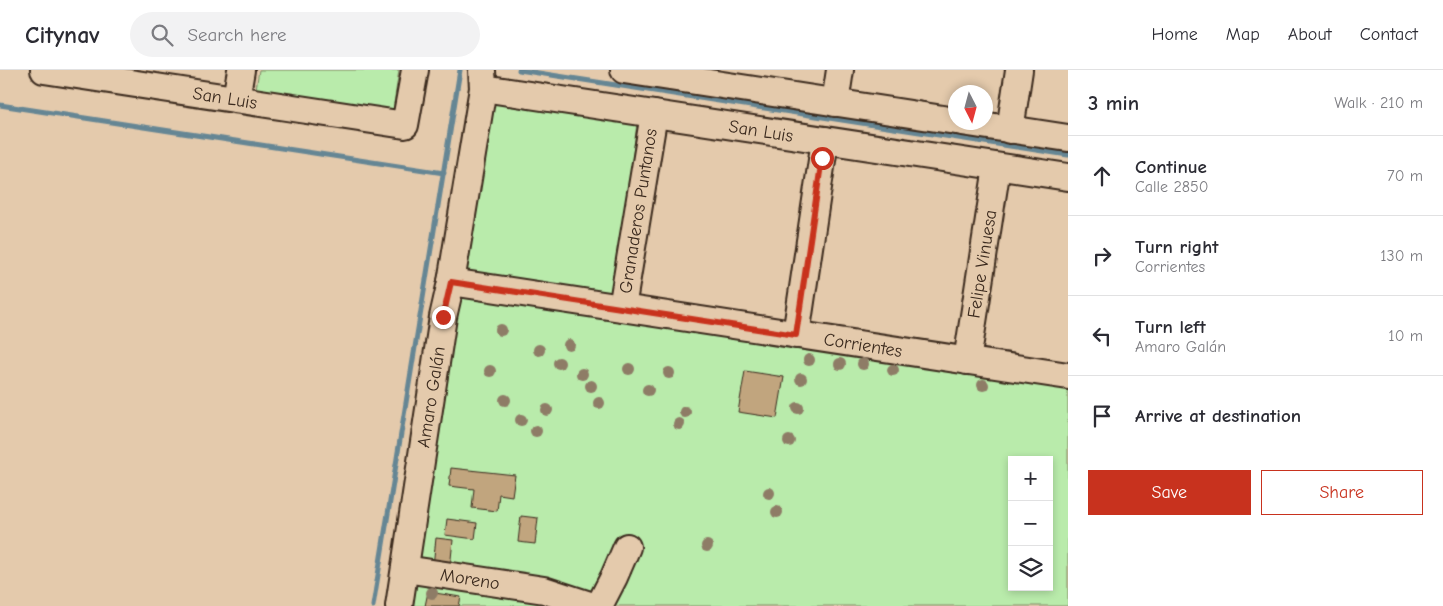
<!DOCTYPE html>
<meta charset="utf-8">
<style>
body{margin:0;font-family:"Comic Neue",sans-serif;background:#f2f2f3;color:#2b2b33}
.controls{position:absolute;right:15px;bottom:15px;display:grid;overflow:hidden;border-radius:0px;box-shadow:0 2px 8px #0003}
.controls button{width:45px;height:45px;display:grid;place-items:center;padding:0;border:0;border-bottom:1px solid #e1e1e2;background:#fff;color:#2b2b33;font:25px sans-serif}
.compass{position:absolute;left:948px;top:15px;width:45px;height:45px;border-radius:50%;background:#fff;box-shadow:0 2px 8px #0003;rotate:174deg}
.stop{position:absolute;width:15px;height:15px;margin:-11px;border:4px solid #c8321e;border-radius:50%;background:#fff}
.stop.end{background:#c8321e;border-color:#fff;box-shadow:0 1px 5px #0008}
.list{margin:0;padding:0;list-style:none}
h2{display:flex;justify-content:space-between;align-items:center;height:65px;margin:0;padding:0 20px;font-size:21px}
h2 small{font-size:16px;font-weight:400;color:#7c7c81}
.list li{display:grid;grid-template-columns:32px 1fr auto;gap:15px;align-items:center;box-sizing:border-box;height:80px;padding:0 20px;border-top:1px solid #e1e1e2}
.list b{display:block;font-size:19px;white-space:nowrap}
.list p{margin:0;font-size:16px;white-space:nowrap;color:#7c7c81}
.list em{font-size:16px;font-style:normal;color:#7c7c81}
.actions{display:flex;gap:10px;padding:15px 20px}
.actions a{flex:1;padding:11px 0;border:1px solid #c8321e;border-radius:0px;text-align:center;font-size:18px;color:#c8321e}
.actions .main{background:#c8321e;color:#fff}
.icon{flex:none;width:28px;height:28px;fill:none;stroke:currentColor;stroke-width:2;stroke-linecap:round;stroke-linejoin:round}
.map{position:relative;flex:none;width:1068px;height:536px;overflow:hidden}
header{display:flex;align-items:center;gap:30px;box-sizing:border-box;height:70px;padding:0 25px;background:#fff;border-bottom:1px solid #e1e1e2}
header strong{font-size:24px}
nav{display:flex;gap:28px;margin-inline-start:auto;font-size:18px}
.search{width:350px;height:45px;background:#f2f2f3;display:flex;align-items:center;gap:12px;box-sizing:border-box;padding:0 18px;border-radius:28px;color:#7c7c81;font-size:19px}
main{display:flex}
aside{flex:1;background:#fff}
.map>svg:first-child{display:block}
.green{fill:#b9ebab;stroke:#7a8a64;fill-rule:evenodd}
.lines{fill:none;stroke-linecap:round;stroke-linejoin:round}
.stream{stroke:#658694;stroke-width:5}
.building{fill:#c1a57e;stroke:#3b2a1e}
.minor-casing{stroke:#3b2a1e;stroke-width:30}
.minor{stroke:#e4caac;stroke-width:26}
.tree{fill:#8e7c66}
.route{stroke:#c8321e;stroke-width:6}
.labels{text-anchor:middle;stroke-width:5;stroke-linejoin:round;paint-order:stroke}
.street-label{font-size:18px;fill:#3b2a1e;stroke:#e4caac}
</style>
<header>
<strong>Citynav</strong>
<div class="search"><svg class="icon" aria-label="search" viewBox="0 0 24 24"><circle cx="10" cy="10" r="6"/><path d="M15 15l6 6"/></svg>Search here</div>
<nav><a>Home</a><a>Map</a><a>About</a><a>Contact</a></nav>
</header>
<main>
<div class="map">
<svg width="1068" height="536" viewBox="0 0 1068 536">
<rect width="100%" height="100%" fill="#e4caac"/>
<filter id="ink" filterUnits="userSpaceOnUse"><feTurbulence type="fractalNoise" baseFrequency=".02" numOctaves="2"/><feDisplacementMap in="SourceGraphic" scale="10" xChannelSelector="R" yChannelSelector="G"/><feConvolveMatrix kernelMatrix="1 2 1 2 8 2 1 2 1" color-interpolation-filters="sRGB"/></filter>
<g filter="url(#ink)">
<g class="green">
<path d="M259 0H399L393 40 256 19Z"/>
<path d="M493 28 637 53 615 223 464 201Z"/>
<path d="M459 223 1068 317V536H413ZM1012 390H1049V517H1012Z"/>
</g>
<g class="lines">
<g class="stream">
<path d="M519 0 1068 85"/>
<path d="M0 35 444 103"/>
<path d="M373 536 460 0"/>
</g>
</g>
<g class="building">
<path d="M745 301 784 307 777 348 738 342Z"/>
<path d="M451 398 515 405 512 426 499 424 497 441 472 438 474 419 449 416Z"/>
<path d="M521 446 538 448 535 474 518 472Z"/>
<path d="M447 449 477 453 475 469 445 465Z"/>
<path d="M436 468 453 470 450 498 433 496Z"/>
<path d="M428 522 461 527 459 536H425Z"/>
</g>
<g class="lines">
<defs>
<g id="minor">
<path d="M44 0 405 55 415 0"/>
<path d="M624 0 956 51"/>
<path d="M483 18 1068 107"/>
<path d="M236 29 241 0"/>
<path d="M835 33 840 0"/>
<path d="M962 52 1068 68"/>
<path d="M1010 60 1019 0"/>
<path d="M451 212 1068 306"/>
<path d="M622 238 654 44"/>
<path d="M796 265 825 70"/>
<path d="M967 291 997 97"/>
<path d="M405 499 544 520 593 536"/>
<path d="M399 536 443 247 451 212 483 18 482 1"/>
<path d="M599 536 614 507 627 477"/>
</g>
</defs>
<use href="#minor" class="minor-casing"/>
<use href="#minor" class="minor"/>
</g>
<g class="tree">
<circle cx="501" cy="260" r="6"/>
<circle cx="569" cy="275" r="6"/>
<circle cx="539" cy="280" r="6"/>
<circle cx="809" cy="290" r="6"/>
<circle cx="559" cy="293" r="6"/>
<circle cx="840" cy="294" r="6"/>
<circle cx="863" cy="294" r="6"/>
<circle cx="629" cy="299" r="6"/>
<circle cx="893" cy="300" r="6"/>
<circle cx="490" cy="301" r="6"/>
<circle cx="669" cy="303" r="6"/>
<circle cx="582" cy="304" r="6"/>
<circle cx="801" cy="309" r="6"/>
<circle cx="983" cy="315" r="6"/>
<circle cx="591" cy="316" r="6"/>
<circle cx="648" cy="320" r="6"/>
<circle cx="505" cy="330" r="6"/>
<circle cx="599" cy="333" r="6"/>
<circle cx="798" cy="338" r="6"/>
<circle cx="547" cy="340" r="6"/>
<circle cx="685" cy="342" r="6"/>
<circle cx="521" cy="350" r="6"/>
<circle cx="679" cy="354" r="6"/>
<circle cx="536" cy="361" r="6"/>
<circle cx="789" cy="371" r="6"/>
<circle cx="769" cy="423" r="6"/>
<circle cx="777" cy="442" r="6"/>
<circle cx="707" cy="476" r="6"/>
<circle cx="432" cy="523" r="6"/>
</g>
</g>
<g class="lines" filter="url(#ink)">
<path class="route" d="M443 247 451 212 796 265 822 88"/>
</g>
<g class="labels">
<g class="street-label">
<text transform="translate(225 28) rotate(9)" y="6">San Luis</text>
<text transform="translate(761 61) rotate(9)" y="6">San Luis</text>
<text transform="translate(638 141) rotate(-81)" y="6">Granaderos Puntanos</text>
<text transform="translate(982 194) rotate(-81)" y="6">Felipe Vinuesa</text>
<text transform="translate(863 275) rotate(9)" y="6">Corrientes</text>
<text transform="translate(431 327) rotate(-81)" y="6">Amaro Galán</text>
<text transform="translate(470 509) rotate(9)" y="6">Moreno</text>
</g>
</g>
</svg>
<div class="controls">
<button>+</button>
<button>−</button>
<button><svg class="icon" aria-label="layers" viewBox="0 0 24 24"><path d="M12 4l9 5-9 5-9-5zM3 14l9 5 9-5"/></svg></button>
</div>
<svg class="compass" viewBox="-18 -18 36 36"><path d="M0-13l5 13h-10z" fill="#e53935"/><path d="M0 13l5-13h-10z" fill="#7c7c81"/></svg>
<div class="stop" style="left:822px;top:88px"></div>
<div class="stop end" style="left:443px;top:247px"></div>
</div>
<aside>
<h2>3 min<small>Walk · 210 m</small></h2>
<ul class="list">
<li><svg class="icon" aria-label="ahead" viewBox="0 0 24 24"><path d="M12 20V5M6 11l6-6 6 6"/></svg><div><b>Continue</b><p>Calle 2850</p></div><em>70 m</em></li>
<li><svg class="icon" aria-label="right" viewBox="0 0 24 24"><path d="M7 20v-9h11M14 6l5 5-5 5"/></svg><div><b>Turn right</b><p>Corrientes</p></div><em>130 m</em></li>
<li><svg class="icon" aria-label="left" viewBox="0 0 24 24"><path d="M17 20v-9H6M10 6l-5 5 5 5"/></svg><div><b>Turn left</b><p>Amaro Galán</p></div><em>10 m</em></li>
<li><svg class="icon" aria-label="arrive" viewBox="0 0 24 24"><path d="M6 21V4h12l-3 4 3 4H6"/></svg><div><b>Arrive at destination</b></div></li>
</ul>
<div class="actions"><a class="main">Save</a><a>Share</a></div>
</aside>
</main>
